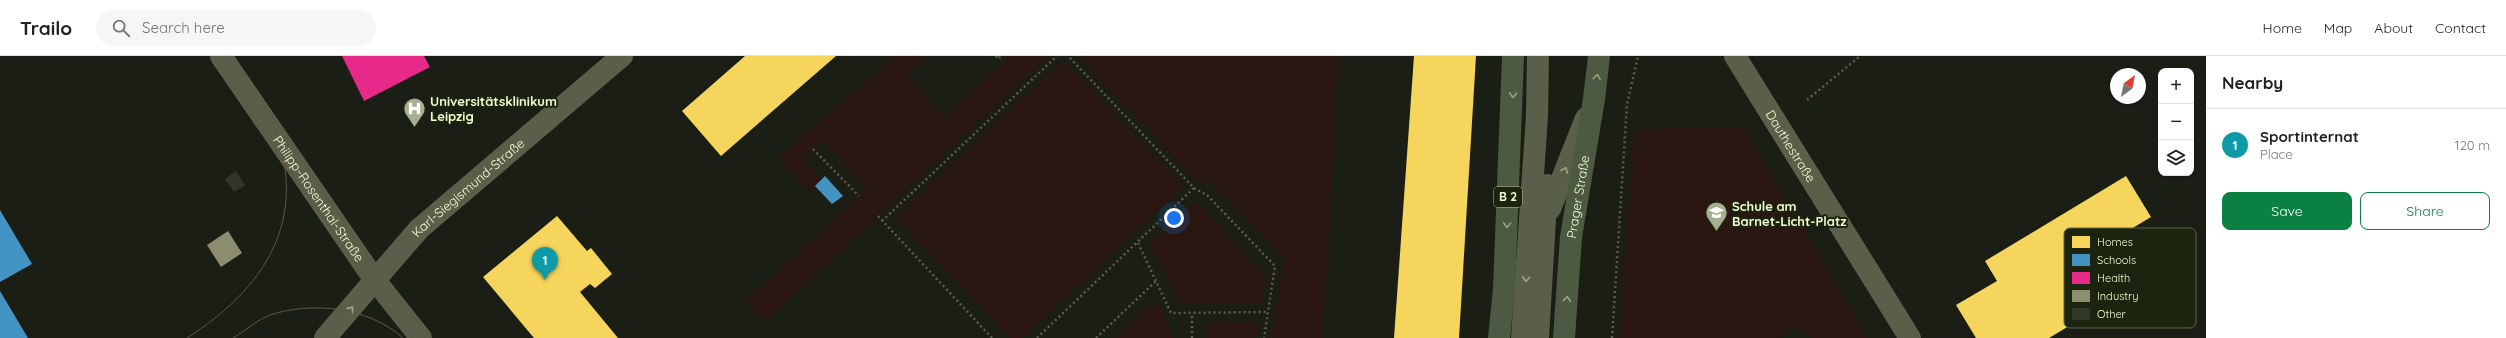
<!DOCTYPE html>
<meta charset="utf-8">
<style>
body{margin:0;font-family:Quicksand,sans-serif;background:#f6f6f6;color:#202124}
.controls{position:absolute;right:12px;top:12px;display:grid;overflow:hidden;border-radius:8px;box-shadow:0 1px 3px #0004}
.controls button{width:36px;height:36px;display:grid;place-items:center;padding:0;border:0;border-bottom:1px solid #e0e0e0;background:#fff;color:#202124;font:20px sans-serif}
.compass{position:absolute;left:2110px;top:12px;width:36px;height:36px;border-radius:50%;background:#fff;box-shadow:0 1px 3px #0004;rotate:33deg}
.you{position:absolute;left:1174px;top:162px;width:14px;height:14px;margin:-10px;border:3px solid #fff;border-radius:50%;background:#1a73e8;box-shadow:0 0 0 6px #1a73e833}
.badge{display:grid;place-items:center;width:26px;height:26px;border-radius:50%;background:#0b8043;color:#fff;font-size:13px;font-weight:700}
.pin{position:absolute;translate:-50% -33px;filter:drop-shadow(0 1px 2px #0008)}
.pin::after{content:'';position:absolute;top:21px;width:14px;height:12px;background:inherit;clip-path:polygon(0 0,100% 0,50% 100%)}
.list{margin:0;padding:0;list-style:none}
h2{display:flex;justify-content:space-between;align-items:center;height:52px;margin:0;padding:0 16px;font-size:17px}
h2 small{font-size:13px;font-weight:400;color:#757577}
.list li{display:grid;grid-template-columns:26px 1fr auto;gap:12px;align-items:center;box-sizing:border-box;height:72px;padding:0 16px;border-top:1px solid #e0e0e0}
.list b{display:block;font-size:15px;white-space:nowrap}
.list p{margin:0;font-size:13px;white-space:nowrap;color:#757577}
.list em{font-size:13px;font-style:normal;color:#757577}
.actions{display:flex;gap:8px;padding:12px 16px}
.actions a{flex:1;padding:9px 0;border:1px solid #0b8043;border-radius:8px;text-align:center;font-size:14px;color:#0b8043}
.actions .main{background:#0b8043;color:#fff}
.icon{flex:none;width:22px;height:22px;fill:none;stroke:currentColor;stroke-width:2;stroke-linecap:round;stroke-linejoin:round}
.map{position:relative;flex:none;width:2206px;height:282px;overflow:hidden}
header{display:flex;align-items:center;gap:24px;box-sizing:border-box;height:56px;padding:0 20px;background:#fff;border-bottom:1px solid #e0e0e0}
header strong{font-size:19px}
nav{display:flex;gap:22px;margin-inline-start:auto;font-size:14px}
.search{width:280px;height:36px;background:#f6f6f6;display:flex;align-items:center;gap:10px;box-sizing:border-box;padding:0 14px;border-radius:22px;color:#757577;font-size:15px}
main{display:flex}
aside{flex:1;background:#fff}
.map>svg:first-child{display:block}
.green{fill:#2b1712}
.homes{fill:#f6d55c}
.schools{fill:#4393c3}
.health{fill:#e7298a}
.industry{fill:#8c8c6e}
.building{fill:#313629}
.lines{fill:none;stroke-linecap:round;stroke-linejoin:round}
.path{stroke:#63594a;stroke-width:2.5;stroke-dasharray:2 3;stroke-linecap:butt}
.minor{stroke:#5a5f49;stroke-width:22}
.major{stroke:#4d5a42;stroke-width:22}
.tram{stroke:#625440;stroke-width:1}
.oneway{stroke:#97a383}
.oneway2{stroke:#9ea687}
.labels{text-anchor:middle;stroke-width:4;stroke-linejoin:round;paint-order:stroke}
.shield{fill:#1c230f;stroke:#b1bc98;stroke-width:1}
.shield-label{font-size:12px;font-weight:bold;fill:#f1fdd3}
.poi-label{font-size:13px;font-weight:bold;fill:#f1fdd3;stroke:#1c230f;text-anchor:start}
.street-label{font-size:13px;fill:#f1fdd3;stroke:#1c230f}
.key{fill:#1c230f;stroke:#5c644a;stroke-width:1}
.key-label{font-size:11px;fill:#f1fdd3}
</style>
<header>
<strong>Trailo</strong>
<div class="search"><svg class="icon" aria-label="search" viewBox="0 0 24 24"><circle cx="10" cy="10" r="6"/><path d="M15 15l6 6"/></svg>Search here</div>
<nav><a>Home</a><a>Map</a><a>About</a><a>Contact</a></nav>
</header>
<main>
<div class="map">
<svg width="2206" height="282" viewBox="0 0 2206 282">
<rect width="100%" height="100%" fill="#1b1e14"/>
<g class="green">
<path d="M895 0H928L906 19 944 61 1010 0H1048L765 266 745 245 867 132 822 84 803 101 821 124 809 135 777 102Z"/>
<path d="M1077 0H1338L1323 282H1271L1284 202 1216 131 1194 122Z"/>
<path d="M1063 4 1184 131 1022 282H1010L895 161Z"/>
<path d="M1743 71 1867 282H1810L1795 271 1778 282H1619L1634 73Z"/>
<path d="M1195 144 1266 222 1262 247H1179L1149 189Z"/>
<path d="M1161 248 1173 282H1116L1144 253Z"/>
<path d="M1207 265 1259 267 1256 282H1206Z"/>
</g>
<g class="homes">
<path d="M745 0H836L721 100 682 55Z"/>
<path d="M1414 0H1476L1459 282H1394Z"/>
<path d="M2126 120 2151 161 2126 176 2152 220 2049 282H1976L1956 249 1997 225 1985 205Z"/>
<path d="M557 160 587 195 591 192 612 218 595 232 590 228 580 236 618 282H534L483 221Z"/>
</g>
<g class="schools">
<path d="M825 120 843 140 832 148 815 130Z"/>
<path d="M0 154 32 208 0 226Z"/>
<path d="M0 235 28 282H0Z"/>
</g>
<path class="health" d="M342 0H424L430 11 364 45Z"/>
<path class="industry" d="M228 175 242 197 221 211 207 189Z"/>
<path class="building" d="M236 115 245 129 234 136 225 123Z"/>
<g class="lines">
<g class="path">
<path d="M996 0 998 3 1001 0"/>
<path d="M1807 44 1860 0"/>
<path d="M813 93 859 140"/>
<path d="M1194 132 1207 139 1275 210 1264 282"/>
<path d="M878 160 992 282"/>
<path d="M882 165 1057 0"/>
<path d="M1138 187 1171 257 1268 256"/>
<path d="M1037 282 1194 132 1068 0"/>
<path d="M1096 282 1156 225"/>
<path d="M1192 282V257"/>
<path d="M1612 282 1627 48 1638 0"/>
</g>
<g class="minor">
<path id="s1" d="M221 0 374 223 421 282"/>
<path id="s2" d="M1735 0 1910 282"/>
<path d="M1550 153 1586 62"/>
<path id="s3" d="M325 282 419 173 622 0"/>
<path d="M1522 282 1537 59 1538 0"/>
<path d="M1538 282 1547 129"/>
</g>
<g class="major">
<path d="M1499 282 1504 233 1513 0"/>
<path id="s4" d="M1564 282 1571 181 1594 43 1599 0"/>
</g>
<g class="tram">
<path d="M213 0 285 108 370 228 412 282"/>
<path d="M231 0 379 217 431 282"/>
<path d="M187 282C264 233 310 164 274 71"/>
<path d="M233 282C245 275 257 264 270 259 312 245 369 251 403 282"/>
</g>
</g>
<defs><path id="oneway-chevron" d="M-2-3.5L2.5 0L-2 3.5" fill="none" stroke-width="1.6" stroke-linecap="round" stroke-linejoin="round"/></defs>
<g class="oneway">
<use href="#oneway-chevron" transform="translate(1597 21) rotate(-83)"/>
<use href="#oneway-chevron" transform="translate(1513 39) rotate(93)"/>
<use href="#oneway-chevron" transform="translate(1507 169) rotate(93)"/>
<use href="#oneway-chevron" transform="translate(1567 243) rotate(-86)"/>
</g>
<g class="oneway2">
<use href="#oneway-chevron" transform="translate(1565 114) rotate(-68)"/>
<use href="#oneway-chevron" transform="translate(1526 223) rotate(94)"/>
<use href="#oneway-chevron" transform="translate(351 253) rotate(-51)"/>
</g>
<defs>
<symbol id="hospital-pin" viewBox="-11 -11 22 30"><path d="M0 17L-7.5 6A9.5 9.5 0 1 1 7.5 6Z" fill="#a6af90" stroke="#1c230f"/><path d="M-5-5h3v3.5h4V-5h3V5h-3V1.5h-4V5h-3Z" fill="#fff"/></symbol>
<symbol id="school-pin" viewBox="-11 -11 22 30"><path d="M0 17L-7.5 6A9.5 9.5 0 1 1 7.5 6Z" fill="#a6af90" stroke="#1c230f"/><path d="M0-5L7-2L0 1L-7-2ZM-4 1L0 2.5L4 1V4Q0 6-4 4Z" fill="#fff"/></symbol>
</defs>
<g fill-rule="evenodd">
<use href="#hospital-pin" x="402" y="40" width="25" height="34"/>
<use href="#school-pin" x="1704" y="144" width="25" height="34"/>
</g>
<g class="labels">
<rect class="shield" x="1494" y="131" width="28" height="20" rx="3"/>
<g class="shield-label">
<text x="1508" y="145">B 2</text>
</g>
<g class="poi-label">
<text x="430" y="50">Universitätsklinikum<tspan x="430" dy="15">Leipzig</tspan></text>
<text x="1732" y="155">Schule am<tspan x="1732" dy="15">Barnet-Licht-Platz</tspan></text>
</g>
<g class="street-label">
<text dy="5" stroke="none"><textPath href="#s2" startOffset="106">Dauthestraße</textPath></text>
<text dy="5" stroke="none"><textPath href="#s3" startOffset="208">Karl-Siegismund-Straße</textPath></text>
<text dy="5" stroke="none"><textPath href="#s4" startOffset="142">Prager Straße</textPath></text>
<text dy="5" stroke="none"><textPath href="#s1" startOffset="173">Philipp-Rosenthal-Straße</textPath></text>
</g>
</g>
<rect x="2064" y="172" width="132" height="100" rx="6" class="key"/>
<rect x="2072" y="180" width="18" height="12" fill="#f6d55c"/>
<rect x="2072" y="198" width="18" height="12" fill="#4393c3"/>
<rect x="2072" y="216" width="18" height="12" fill="#e7298a"/>
<rect x="2072" y="234" width="18" height="12" fill="#8c8c6e"/>
<rect x="2072" y="252" width="18" height="12" fill="#313629"/>
<g class="key-label">
<text x="2097" y="190">Homes</text>
<text x="2097" y="208">Schools</text>
<text x="2097" y="226">Health</text>
<text x="2097" y="244">Industry</text>
<text x="2097" y="262">Other</text>
</g>
</svg>
<div class="controls">
<button>+</button>
<button>−</button>
<button><svg class="icon" aria-label="layers" viewBox="0 0 24 24"><path d="M12 4l9 5-9 5-9-5zM3 14l9 5 9-5"/></svg></button>
</div>
<svg class="compass" viewBox="-18 -18 36 36"><path d="M0-13l5 13h-10z" fill="#e53935"/><path d="M0 13l5-13h-10z" fill="#757577"/></svg>
<div class="you"></div>
<div class="pin badge" style="left:545px;top:224px;background:#0f9aa8">1</div>
</div>
<aside>
<h2>Nearby<small></small></h2>
<ul class="list">
<li><span class="badge" style="background:#0f9aa8">1</span><div><b>Sportinternat</b><p>Place</p></div><em>120 m</em></li>
</ul>
<div class="actions"><a class="main">Save</a><a>Share</a></div>
</aside>
</main>
